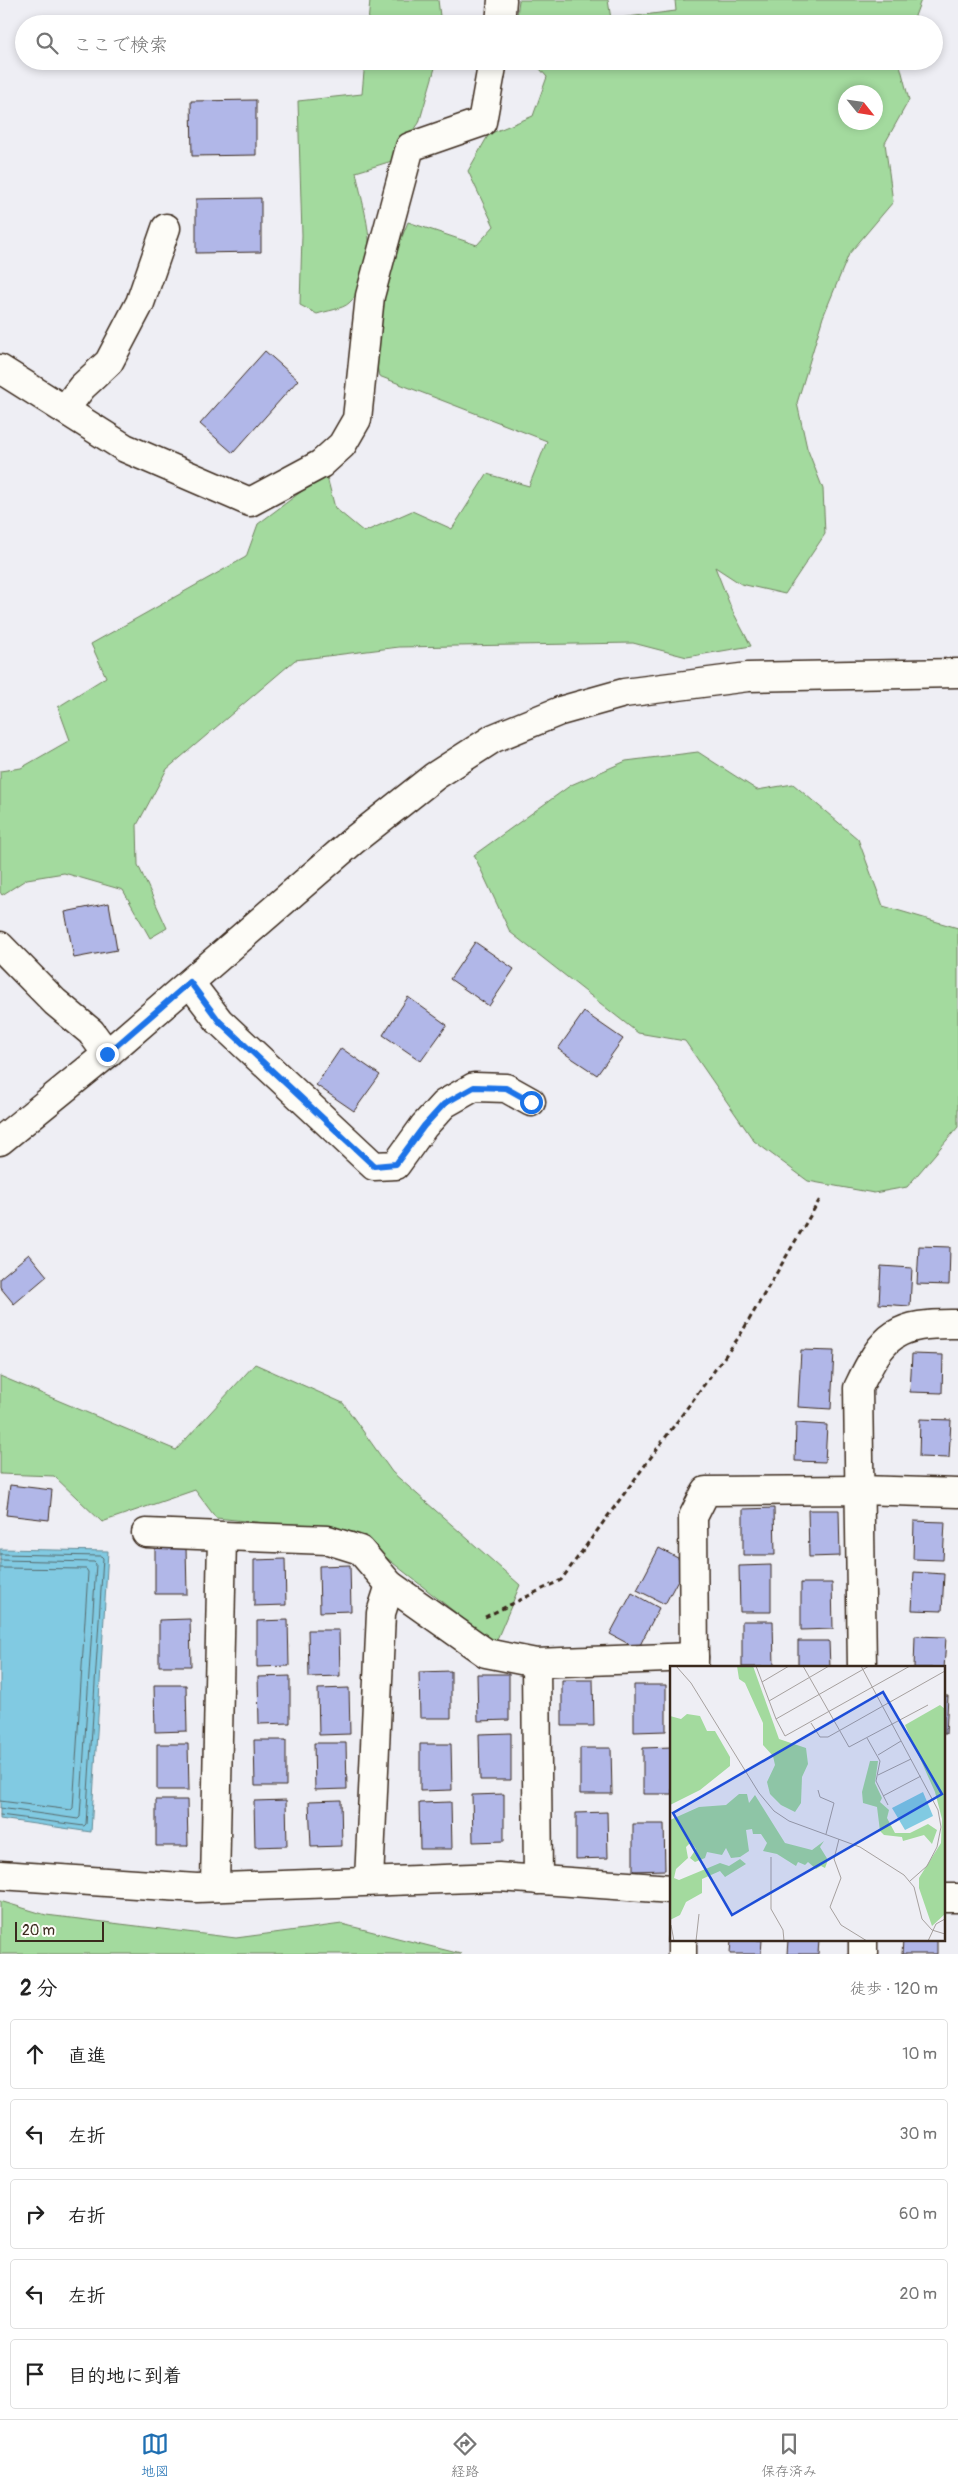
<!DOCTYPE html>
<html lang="ja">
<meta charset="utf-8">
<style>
body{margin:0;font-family:Pangolin,"Klee One",sans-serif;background:#f2f2f2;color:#222}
.compass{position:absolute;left:838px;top:85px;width:45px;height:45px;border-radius:50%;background:#fff;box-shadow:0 2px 8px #0003;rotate:120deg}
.scale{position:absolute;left:15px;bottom:12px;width:89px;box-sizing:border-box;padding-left:5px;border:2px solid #3b2a1e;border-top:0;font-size:14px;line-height:18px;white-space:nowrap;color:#3b2a1e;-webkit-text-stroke:4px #fdfcf7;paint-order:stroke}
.stop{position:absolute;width:15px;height:15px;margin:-11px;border:4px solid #1a73e8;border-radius:50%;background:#fff}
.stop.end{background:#1a73e8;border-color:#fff;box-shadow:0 1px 5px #0008}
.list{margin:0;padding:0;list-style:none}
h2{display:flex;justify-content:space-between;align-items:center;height:65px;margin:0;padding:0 20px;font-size:21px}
h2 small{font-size:16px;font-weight:400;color:#767676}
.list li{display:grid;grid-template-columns:32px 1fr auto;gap:15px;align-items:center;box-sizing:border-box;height:70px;margin:0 10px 10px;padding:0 10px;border:1px solid #e0e0e0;border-radius:5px}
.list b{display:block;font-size:19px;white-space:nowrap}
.list em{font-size:16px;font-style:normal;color:#767676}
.icon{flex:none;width:28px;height:28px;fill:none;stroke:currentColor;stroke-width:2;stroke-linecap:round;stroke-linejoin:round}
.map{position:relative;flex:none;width:958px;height:1954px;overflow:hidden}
.search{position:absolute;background:#fff;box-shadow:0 2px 8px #0003;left:15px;right:15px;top:15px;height:55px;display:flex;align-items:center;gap:12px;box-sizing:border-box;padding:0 18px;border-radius:28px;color:#767676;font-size:19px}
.sheet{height:465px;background:#fff}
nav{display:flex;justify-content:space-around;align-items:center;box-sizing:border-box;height:70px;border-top:1px solid #e0e0e0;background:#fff;font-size:14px;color:#767676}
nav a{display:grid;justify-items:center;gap:2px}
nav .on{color:#1f6fb2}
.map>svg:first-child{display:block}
.green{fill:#a3da9e;stroke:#6f825e;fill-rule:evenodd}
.water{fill:#81cae2;stroke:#658a94}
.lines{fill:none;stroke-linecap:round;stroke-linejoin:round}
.shore{stroke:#576a6c;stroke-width:1}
.building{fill:#b1b7e8;stroke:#3b2a1e}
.minor-casing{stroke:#3b2a1e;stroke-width:31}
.path{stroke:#3b2a1e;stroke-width:3;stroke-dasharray:5 4;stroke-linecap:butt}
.minor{stroke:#fdfcf7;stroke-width:28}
.route{stroke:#1a73e8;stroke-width:6}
.inset-road{fill:none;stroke:#a6a09e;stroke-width:1}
.view{fill:#1d4ed8;fill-opacity:0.15;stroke:#1d4ed8;stroke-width:2.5}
.inset-edge{fill:none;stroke:#3b2a1e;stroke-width:2.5}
</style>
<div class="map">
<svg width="958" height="1954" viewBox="0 0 958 1954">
<rect width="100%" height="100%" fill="#eeeef4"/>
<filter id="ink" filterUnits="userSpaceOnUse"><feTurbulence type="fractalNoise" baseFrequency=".02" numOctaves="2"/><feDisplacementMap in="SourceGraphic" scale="10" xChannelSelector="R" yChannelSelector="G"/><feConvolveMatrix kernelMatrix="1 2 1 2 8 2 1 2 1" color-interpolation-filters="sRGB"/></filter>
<g filter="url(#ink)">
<g class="green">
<path d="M370 0H438L441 24H368Z"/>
<path d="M519 0H608L611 19 676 11 675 0H921L912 24H516Z"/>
<path d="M365 61H437L419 123 392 161 356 172C364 213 385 269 349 303 343 309 326 311 317 314L300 305 302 235 298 101 362 94Z"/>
<path d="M533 61H899L909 100 885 143 893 202 849 254 823 317 797 403 807 448 823 489 825 534 785 594 741 584 715 567 732 610 751 646 687 657 633 643 399 647 295 660 167 769 137 825 138 865 167 928 150 938 123 890 64 873 27 879 2 895 0 892V771L21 768 70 740 58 707 106 677 91 644 246 557 258 524 326 473 335 508 364 532 412 511 452 529 487 474 529 486 547 441 379 376 372 344 380 291 408 222 477 245 494 226 468 171 489 134 533 116 547 77ZM846 92H876V122H846Z"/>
<path d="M698 752 757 790 793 784 858 839 883 906 958 928V1127L907 1187 874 1193 808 1181 754 1141 685 1041 638 1033 510 932 474 855 571 785 626 761Z"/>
<path d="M255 1364 343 1403 392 1472 520 1585 495 1644 354 1532 216 1518 195 1490 102 1522 54 1476 0 1474V1376L176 1450Z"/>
<path d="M0 1901 46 1915 236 1938 342 1924 461 1954H0Z"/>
</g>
<path class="water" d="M0 1549 108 1551 91 1832 0 1819Z"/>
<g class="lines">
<g class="shore">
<path d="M0 1554 101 1556 103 1558 86 1824 84 1826 0 1815"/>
<path d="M0 1560 94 1562 96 1564 80 1817 78 1819 0 1808"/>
<path d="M0 1568 86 1569 88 1572 73 1808 71 1810 0 1801"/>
</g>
</g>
<g class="building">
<path d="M256 100V155L192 156 191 101Z"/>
<path d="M261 198V252L196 253V199Z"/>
<path d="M265 351 298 380 233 453 200 424Z"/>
<path d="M109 903 117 950 74 958 65 912Z"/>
<path d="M475 942 514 969 489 1006 450 979Z"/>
<path d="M408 997 447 1025 421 1061 383 1035Z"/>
<path d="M584 1012 623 1039 597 1075 558 1049Z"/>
<path d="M341 1048 380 1075 354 1111 316 1085Z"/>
<path d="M919 1246 950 1247 949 1285 917 1284Z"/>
<path d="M29 1254 47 1276 14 1304 0 1287V1278Z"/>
<path d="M881 1266 912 1268 910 1306 879 1304Z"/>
<path d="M801 1350 834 1351 831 1409 798 1407Z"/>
<path d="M912 1354 943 1355 942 1393 910 1392Z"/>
<path d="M920 1419 951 1420 949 1458 919 1457Z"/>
<path d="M796 1423 827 1425 825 1462 795 1461Z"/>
<path d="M10 1485 52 1490 49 1520 6 1515Z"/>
<path d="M774 1508 775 1555H743V1509Z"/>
<path d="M808 1510H839L840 1556 809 1557Z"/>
<path d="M914 1521 945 1522 943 1560 913 1559Z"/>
<path d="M186 1547 187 1594H155V1548Z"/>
<path d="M659 1548 687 1563 665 1604 637 1590Z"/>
<path d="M285 1559 286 1605 254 1606V1560Z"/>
<path d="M350 1565 351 1611 320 1612 319 1566Z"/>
<path d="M771 1565V1612H740L739 1566Z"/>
<path d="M914 1572 944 1574 942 1611 912 1610Z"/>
<path d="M801 1583H832L833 1629 801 1630Z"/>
<path d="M632 1593 659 1608 638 1649 610 1634Z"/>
<path d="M190 1619 191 1666H159V1620Z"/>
<path d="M288 1620 289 1666 257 1667V1621Z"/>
<path d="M742 1621H773L774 1667H742Z"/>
<path d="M308 1630H339L340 1676 309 1677Z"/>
<path d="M915 1636 946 1637 944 1670V1668H914Z"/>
<path d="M798 1641H829L830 1668H798Z"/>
<path d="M451 1671V1718H420L419 1672Z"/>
<path d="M477 1674H509V1720L478 1721Z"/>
<path d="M290 1676V1723L259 1724 258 1677Z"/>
<path d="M562 1680H593L594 1726H562Z"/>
<path d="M154 1685H186L187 1731 155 1732Z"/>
<path d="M634 1685H666V1731L634 1732Z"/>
<path d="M349 1688 350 1734 319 1735 318 1689Z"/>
<path d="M944 1696H948L946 1734H944Z"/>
<path d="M511 1733V1780H480L479 1734Z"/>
<path d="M254 1740H286V1786H255Z"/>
<path d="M314 1743H346L347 1789 315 1790Z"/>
<path d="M157 1744H188L189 1790H157Z"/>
<path d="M420 1744H451L452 1790 420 1791Z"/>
<path d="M672 1747V1794H643V1748Z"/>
<path d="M580 1748H611L612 1794H580Z"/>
<path d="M504 1794V1841L473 1842 472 1795Z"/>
<path d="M156 1800H187L188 1846H156Z"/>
<path d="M286 1800 287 1846 255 1847 254 1801Z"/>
<path d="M341 1800 342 1846 311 1847 309 1801Z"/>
<path d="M451 1802 452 1849H420L419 1803Z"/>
<path d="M607 1812 608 1858 576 1859V1813Z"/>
<path d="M633 1824H664L665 1870 633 1871Z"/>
<path d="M731 1940H762L761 1954H730Z"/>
<path d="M788 1940H819L818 1954H787Z"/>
<path d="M903 1940H937V1954H902Z"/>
</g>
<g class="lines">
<defs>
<g id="minor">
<path d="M500 24 502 0"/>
<path d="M0 369 125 448 250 502 321 464 342 445 357 419 370 296 410 147 482 122 493 61"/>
<path d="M65 409 82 387 109 362 140 303 166 228"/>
<path d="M0 946 55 1002 91 1032 107 1054"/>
<path d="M190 983 219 1021 374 1166 396 1165 424 1126 444 1104 474 1087 506 1088 531 1102"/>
<path d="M0 1141 107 1054 354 840 435 776 494 738 560 711 624 693 748 677 958 673"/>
<path d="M146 1533 328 1540 360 1550 390 1585 486 1653 536 1663 694 1657"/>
<path d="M536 1663 538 1880"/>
<path d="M694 1668 693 1517 706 1491 860 1490 958 1493"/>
<path d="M862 1668 858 1388C884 1333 896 1323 958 1324"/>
<path d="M0 1875 197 1888 498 1877 672 1889"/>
<path d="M369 1881 381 1613 390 1585"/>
<path d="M215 1886 222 1537"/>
<path d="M944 1898H958"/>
<path d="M682 1940V1954"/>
<path d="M863 1954V1940"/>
</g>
</defs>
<use href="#minor" class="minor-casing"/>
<path class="path" d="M485 1617 561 1580 739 1337 820 1199"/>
<use href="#minor" class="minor"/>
</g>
</g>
<g class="lines" filter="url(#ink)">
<path class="route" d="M107 1054 190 982 219 1021 374 1166 396 1164 424 1126 444 1104 474 1087 506 1088 531 1102"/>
</g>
<g transform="translate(670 1666)">
<rect width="275" height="275" fill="#eeeef4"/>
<path d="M67 0H83L109 73 136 82 138 98 132 111 131 137 125 146 111 139 100 128 97 116 105 99 103 90 93 79V57L75 17 69 13ZM270 39 275 43V248L262 260 249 222V212L271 177 272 153 265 126 235 59ZM17 48 30 50 37 65H45L60 91V100L30 124 0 139V50L11 53ZM200 95H208L205 117 212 132 210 136 219 144 217 152 225 167H240L258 158 267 164 262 178 254 169 233 175 232 171 214 169 210 165 207 141 193 137 192 126ZM69 128H77L79 137 85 129 115 177 142 184 154 175 150 181 158 194 155 202 151 200 146 203 138 196 135 199 128 196 126 200 107 188 93 185 97 177 91 168H83L82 163 76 164 79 185 70 191 61 192 56 182 52 189 37 186 35 192 25 196 20 192 26 183 21 176 16 181 18 192 6 203 4 212 9 214 50 197 59 200 70 193 76 198 55 211 50 205 32 213V227L16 236 10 249 0 254V154L29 141 56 139Z" fill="#a3da9e"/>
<path d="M253 126 263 150 235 164 222 142Z" fill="#81cae2"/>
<path class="inset-road" d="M6 0 21 17 89 127 104 145 119 155 190 181 234 209 244 221 252 253 262 264 275 268M86 0 106 53 199 0M133 0 179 81 258 39M191 0 268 144 271 161 267 181 257 200 240 215M92 16 119 0M99 35 159 0M106 53 115 70 240 0M141 57 150 71H158L275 5M197 72 210 95 206 115 218 139M208 89 231 75M208 109 241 93M148 124 150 131 164 137 156 168M213 130 251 110M169 173 164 193 171 212 160 241 171 259 197 275M101 191V243L113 264 114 275M1 259 4 275M26 275 29 248M258 275 266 258 275 253"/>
<path class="view" d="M213 26 272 128 62 249 3 147Z"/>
<rect width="275" height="275" class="inset-edge"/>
</g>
</svg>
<svg class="compass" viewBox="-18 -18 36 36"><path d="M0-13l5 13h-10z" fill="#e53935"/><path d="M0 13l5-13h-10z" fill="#767676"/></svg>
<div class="scale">20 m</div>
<div class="stop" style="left:531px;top:1102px"></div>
<div class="stop end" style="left:107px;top:1054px"></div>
<div class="search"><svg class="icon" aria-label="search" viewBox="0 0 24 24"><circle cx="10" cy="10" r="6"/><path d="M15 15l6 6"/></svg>ここで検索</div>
</div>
<section class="sheet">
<h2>2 分<small>徒歩 · 120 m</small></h2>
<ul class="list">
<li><svg class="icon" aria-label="ahead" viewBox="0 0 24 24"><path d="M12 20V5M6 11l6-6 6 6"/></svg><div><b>直進</b></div><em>10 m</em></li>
<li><svg class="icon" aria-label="left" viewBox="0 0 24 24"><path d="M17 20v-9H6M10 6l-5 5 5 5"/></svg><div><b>左折</b></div><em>30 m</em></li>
<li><svg class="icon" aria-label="right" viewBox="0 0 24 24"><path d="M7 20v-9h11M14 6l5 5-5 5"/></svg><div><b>右折</b></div><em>60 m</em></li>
<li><svg class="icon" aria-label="left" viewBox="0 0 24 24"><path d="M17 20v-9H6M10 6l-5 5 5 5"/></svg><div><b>左折</b></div><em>20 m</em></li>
<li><svg class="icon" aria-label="arrive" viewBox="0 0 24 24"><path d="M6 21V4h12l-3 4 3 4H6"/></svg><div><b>目的地に到着</b></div></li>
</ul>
</section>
<nav>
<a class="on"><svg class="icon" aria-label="map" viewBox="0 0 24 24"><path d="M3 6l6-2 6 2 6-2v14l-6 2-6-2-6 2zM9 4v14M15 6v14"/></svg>地図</a>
<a><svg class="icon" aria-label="directions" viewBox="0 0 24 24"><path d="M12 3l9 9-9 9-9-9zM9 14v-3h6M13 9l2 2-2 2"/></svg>経路</a>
<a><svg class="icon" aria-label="saved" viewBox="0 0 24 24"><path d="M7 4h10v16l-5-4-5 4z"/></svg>保存済み</a>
</nav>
